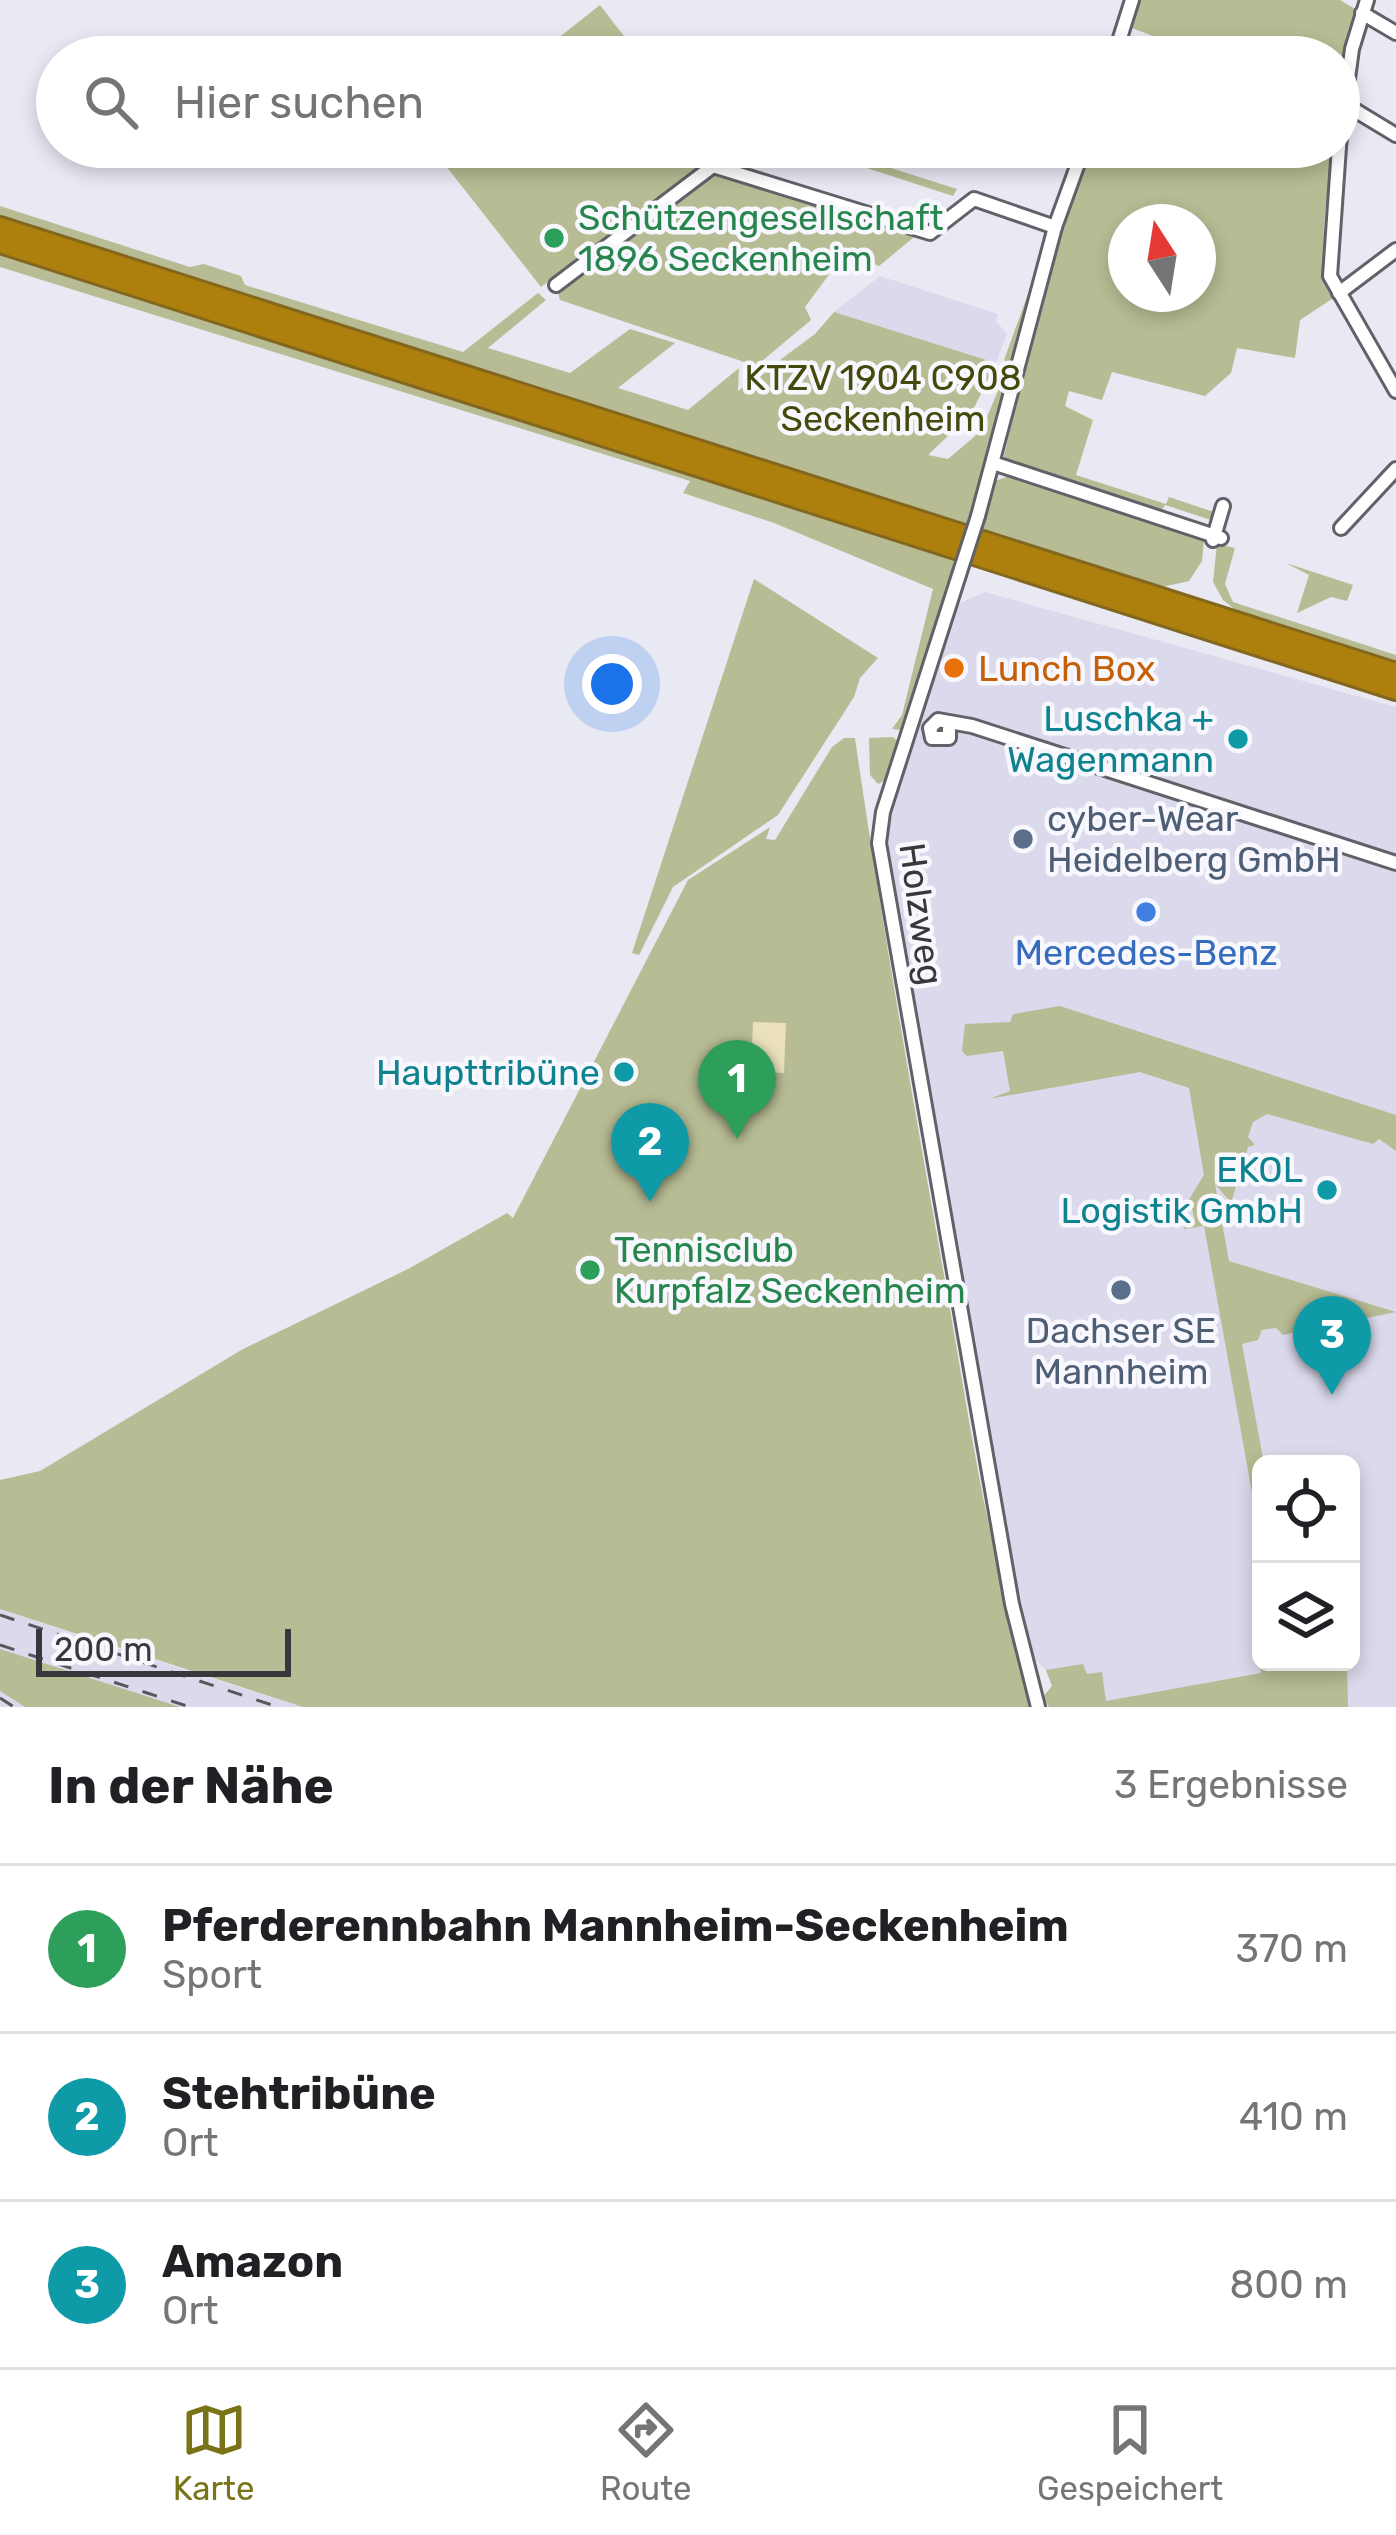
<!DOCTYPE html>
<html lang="de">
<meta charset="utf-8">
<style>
body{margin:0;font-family:Rubik,sans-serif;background:#f6f6f6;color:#202124}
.controls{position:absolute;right:36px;bottom:36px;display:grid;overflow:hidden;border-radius:18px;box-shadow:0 6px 18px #0003}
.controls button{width:108px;height:108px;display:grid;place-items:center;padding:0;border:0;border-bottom:3px solid #e0e0e0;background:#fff;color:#202124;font:60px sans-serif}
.compass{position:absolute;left:1108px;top:204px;width:108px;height:108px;border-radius:50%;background:#fff;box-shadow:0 6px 18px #0003;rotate:348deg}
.scale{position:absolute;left:36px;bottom:30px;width:255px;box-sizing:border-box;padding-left:12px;border:6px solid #38383c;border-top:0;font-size:33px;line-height:42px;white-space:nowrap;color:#38383c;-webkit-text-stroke:9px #f7f7fd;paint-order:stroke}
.you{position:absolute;left:612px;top:684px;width:42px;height:42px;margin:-30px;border:9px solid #fff;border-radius:50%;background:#1a73e8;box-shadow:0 0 0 18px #1a73e833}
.badge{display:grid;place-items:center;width:78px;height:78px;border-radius:50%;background:#797418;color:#fff;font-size:39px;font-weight:700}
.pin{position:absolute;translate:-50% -99px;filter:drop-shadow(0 3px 6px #0008)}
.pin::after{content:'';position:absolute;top:63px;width:42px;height:36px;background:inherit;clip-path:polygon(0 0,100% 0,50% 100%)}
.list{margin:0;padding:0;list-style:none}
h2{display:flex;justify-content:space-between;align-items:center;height:156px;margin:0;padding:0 48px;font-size:51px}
h2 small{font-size:39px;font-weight:400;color:#757577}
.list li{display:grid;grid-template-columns:78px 1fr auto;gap:36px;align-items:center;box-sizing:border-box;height:168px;padding:0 48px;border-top:3px solid #e0e0e0}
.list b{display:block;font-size:45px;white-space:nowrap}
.list p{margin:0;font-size:39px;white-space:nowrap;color:#757577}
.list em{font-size:39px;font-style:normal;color:#757577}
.icon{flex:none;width:66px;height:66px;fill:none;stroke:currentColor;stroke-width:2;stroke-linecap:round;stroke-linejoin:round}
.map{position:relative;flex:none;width:1396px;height:1707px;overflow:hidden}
.search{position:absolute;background:#fff;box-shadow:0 6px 18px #0003;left:36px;right:36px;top:36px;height:132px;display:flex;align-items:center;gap:30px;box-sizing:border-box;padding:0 42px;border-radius:66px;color:#757577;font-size:45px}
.sheet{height:660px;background:#fff}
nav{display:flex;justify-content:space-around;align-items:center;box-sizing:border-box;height:168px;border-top:3px solid #e0e0e0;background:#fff;font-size:33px;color:#757577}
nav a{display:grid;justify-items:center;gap:6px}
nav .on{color:#797418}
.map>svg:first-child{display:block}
.built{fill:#dadaec;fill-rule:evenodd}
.green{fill:#b7bc94;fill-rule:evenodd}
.sand{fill:#eae1bc}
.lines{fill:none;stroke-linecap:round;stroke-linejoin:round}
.minor-casing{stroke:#61616a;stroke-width:18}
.highway-casing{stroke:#84671e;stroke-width:24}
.minor{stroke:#fff;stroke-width:12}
.highway{stroke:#ad800e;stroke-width:18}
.rail{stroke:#57575c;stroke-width:3;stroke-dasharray:15 15;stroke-linecap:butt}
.minor-bridge-casing{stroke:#61616a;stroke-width:18;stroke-linecap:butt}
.minor-bridge{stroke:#fff;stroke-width:12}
.leisure-dot{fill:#2e9e5b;stroke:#f7f7fd;stroke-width:4.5}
.food-dot{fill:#e8710a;stroke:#f7f7fd;stroke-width:4.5}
.culture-dot{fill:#0f9aa8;stroke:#f7f7fd;stroke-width:4.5}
.service-dot{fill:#5c6f8a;stroke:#f7f7fd;stroke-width:4.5}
.shop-dot{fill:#3f7fe0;stroke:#f7f7fd;stroke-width:4.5}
.labels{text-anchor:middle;stroke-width:9;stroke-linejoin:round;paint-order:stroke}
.leisure-label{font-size:36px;fill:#27864d;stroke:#f7f7fd;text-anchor:start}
.park-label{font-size:36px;fill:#45490c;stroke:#f7f7fd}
.food-label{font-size:36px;fill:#c56008;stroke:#f7f7fd;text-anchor:start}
.culture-label{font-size:36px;fill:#0d838f;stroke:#f7f7fd;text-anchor:end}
.service-label{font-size:36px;fill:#4e5e75;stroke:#f7f7fd;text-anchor:start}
.street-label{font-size:36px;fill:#38383c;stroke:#f7f7fd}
.shop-label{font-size:36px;fill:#366cbe;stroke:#f7f7fd}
</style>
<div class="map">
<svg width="1396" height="1707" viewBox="0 0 1396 1707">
<rect width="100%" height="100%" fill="#e9e9f4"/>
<g class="built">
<path d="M880 276 998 314 996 321 1007 334 996 363 834 312Z"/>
<path d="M985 592 1396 707V1707H1049L1043 1697 1052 1686 1046 1670 1015 1640 977 1452 888 852 887 826 958 604ZM1261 1464H1351V1662H1261Z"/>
<path d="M0 1609 126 1651 303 1707H0Z"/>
</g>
<g class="green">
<path d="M1135 0H1340L1362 13 1339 95V57H1207L1127 26Z"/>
<path d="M600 5 640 57H534Z"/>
<path d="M431 147H709L716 156 541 287Z"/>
<path d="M802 147H825L957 189 953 196Z"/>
<path d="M1086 147H1333C1329 194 1313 255 1335 297L1300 320 1295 358 1237 348 1231 373 1205 396 1112 372 1102 400 1069 391 1065 406 1093 420 1076 475 1166 504 1169 497 1214 512 1211 520 1165 505 1161 512 1003 460 1054 249ZM1126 222H1198V294H1126Z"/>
<path d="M710 173 733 174 919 233 879 266 845 253 805 307 811 320 756 366 560 300 557 288Z"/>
<path d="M0 206 190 267 204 264 241 276 245 285 463 352 538 293 546 300 488 348 570 373 630 329 675 343 618 388 688 410 739 368 738 391 815 334 834 312 996 363 971 414 928 455 948 459 981 431 1009 365 1004 360 1044 250 972 528 0 217Z"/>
<path d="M0 252 960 557 902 730 892 729 902 715 933 589 774 523 683 493 690 481 0 267Z"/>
<path d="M1012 475 1204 540 1202 561 1189 581 1162 587 981 530 995 481Z"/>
<path d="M1217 544 1235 548 1225 584 1233 602 1396 655V661L1238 612 1223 600 1213 582Z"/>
<path d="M1286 563 1353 585 1347 601 1331 597 1297 613 1309 575Z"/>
<path d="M754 579 878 658 860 678 854 697 778 815 673 887 639 955 632 953Z"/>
<path d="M893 737 901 744 890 778 878 784 870 775 869 738Z"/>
<path d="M844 738H855C882 926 915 1111 948 1298 972 1434 991 1577 1040 1707H303L0 1609V1480L40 1471 243 1349 408 1269 507 1213 513 1218 688 880 770 827 766 839 775 840 832 747Z"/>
<path d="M1060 1006 1396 1115V1151L1379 1139 1373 1144 1267 1114 1253 1122 1248 1137 1255 1145 1248 1147 1231 1203 1215 1184 1229 1261 1396 1312 1283 1335 1276 1328 1262 1330 1258 1340 1242 1344 1264 1464 1261 1543 1204 1226 1184 1229V1225L1195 1222 1192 1208 1182 1211 1204 1175 1189 1088 1140 1072 989 1099 1010 1091 1003 1051 967 1056 962 1051 965 1024 1010 1022 1013 1014Z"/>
<path d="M1258 1647H1261V1662H1347L1348 1707H1049L1043 1697 1052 1686 1046 1670 1083 1664 1087 1674 1102 1672 1106 1701 1261 1673Z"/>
<path d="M0 1649 180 1707H25L0 1691Z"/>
</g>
<path class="sand" d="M753 1022 786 1023 784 1073 751 1071Z"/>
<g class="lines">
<defs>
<g id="minor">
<path d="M1362 13 1396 33"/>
<path d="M1114 57 1132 0"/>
<path d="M1343 103 1396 135"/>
<path d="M1339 146 1352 49 1367 0"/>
<path d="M1339 147 1330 276 1396 391"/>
<path d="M556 285 713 166 930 233 974 199 1055 227"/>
<path d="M1339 293 1396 250"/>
<path d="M996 464 1221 538"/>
<path d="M978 516 1055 227 1084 147"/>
<path d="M1341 528 1396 469"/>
<path d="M1213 540 1223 506"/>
<path d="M959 575 883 812 879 843 1012 1604 1038 1707"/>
<path d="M949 724V738H932L930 728 938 720 972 726 1396 863"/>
</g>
<g id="highway">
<path d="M0 227 1396 673"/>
<path d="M0 243 1396 690"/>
</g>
</defs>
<use href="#minor" class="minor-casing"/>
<use href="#highway" class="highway-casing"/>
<use href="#minor" class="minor"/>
<use href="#highway" class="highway"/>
<g class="rail">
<path d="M0 1615 278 1707"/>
<path d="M0 1645 190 1707"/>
<path d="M0 1698 14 1707"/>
</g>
<defs>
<path id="minor-bridge" d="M959 575 978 516"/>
</defs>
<use href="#minor-bridge" class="minor-bridge-casing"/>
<use href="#minor-bridge" class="minor-bridge"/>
</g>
<g class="leisure-dot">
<circle cx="554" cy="238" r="12"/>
<circle cx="590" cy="1270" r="12"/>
</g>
<circle class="food-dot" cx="954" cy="668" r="12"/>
<g class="culture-dot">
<circle cx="1238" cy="739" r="12"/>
<circle cx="624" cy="1072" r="12"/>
<circle cx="1327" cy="1190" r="12"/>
</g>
<g class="service-dot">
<circle cx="1023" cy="839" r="12"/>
<circle cx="1121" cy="1290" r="12"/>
</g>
<circle class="shop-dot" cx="1146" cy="912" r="12"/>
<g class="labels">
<g class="leisure-label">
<text x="578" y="230">Schützengesellschaft<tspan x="578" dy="41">1896 Seckenheim</tspan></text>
<text x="614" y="1262">Tennisclub<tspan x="614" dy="41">Kurpfalz Seckenheim</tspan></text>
</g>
<g class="park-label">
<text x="883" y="390">KTZV 1904 C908<tspan x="883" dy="41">Seckenheim</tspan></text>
</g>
<g class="food-label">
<text x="978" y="681">Lunch Box</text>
</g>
<g class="culture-label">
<text x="1214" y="731">Luschka +<tspan x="1214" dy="41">Wagenmann</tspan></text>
<text x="600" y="1085">Haupttribüne</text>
<text x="1303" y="1182">EKOL<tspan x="1303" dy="41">Logistik GmbH</tspan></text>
</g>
<g class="service-label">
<text x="1047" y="831">cyber-Wear<tspan x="1047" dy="41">Heidelberg GmbH</tspan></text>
<text x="1121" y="1343" text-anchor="middle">Dachser SE<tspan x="1121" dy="41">Mannheim</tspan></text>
</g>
<g class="street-label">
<text transform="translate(922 914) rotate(82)" y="13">Holzweg</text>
</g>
<g class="shop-label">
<text x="1146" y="965">Mercedes-Benz</text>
</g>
</g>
</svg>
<div class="controls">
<button><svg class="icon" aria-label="locate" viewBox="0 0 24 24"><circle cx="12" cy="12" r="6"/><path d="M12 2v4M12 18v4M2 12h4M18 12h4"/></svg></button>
<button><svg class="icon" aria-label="layers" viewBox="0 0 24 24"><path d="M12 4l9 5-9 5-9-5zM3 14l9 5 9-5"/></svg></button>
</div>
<svg class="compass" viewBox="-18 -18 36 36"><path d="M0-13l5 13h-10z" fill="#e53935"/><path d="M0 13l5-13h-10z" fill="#757577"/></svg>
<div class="scale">200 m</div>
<div class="you"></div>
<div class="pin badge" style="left:737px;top:1139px;background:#2e9e5b">1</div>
<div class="pin badge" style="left:650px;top:1202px;background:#0f9aa8">2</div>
<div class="pin badge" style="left:1332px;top:1395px;background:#0f9aa8">3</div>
<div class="search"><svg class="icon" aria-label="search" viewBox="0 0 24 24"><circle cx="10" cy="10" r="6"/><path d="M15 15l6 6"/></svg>Hier suchen</div>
</div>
<section class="sheet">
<h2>In der Nähe<small>3 Ergebnisse</small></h2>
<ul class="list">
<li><span class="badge" style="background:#2e9e5b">1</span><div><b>Pferderennbahn Mannheim-Seckenheim</b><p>Sport</p></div><em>370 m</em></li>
<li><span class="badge" style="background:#0f9aa8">2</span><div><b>Stehtribüne</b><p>Ort</p></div><em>410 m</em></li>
<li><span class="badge" style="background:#0f9aa8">3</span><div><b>Amazon</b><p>Ort</p></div><em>800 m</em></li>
</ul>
</section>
<nav>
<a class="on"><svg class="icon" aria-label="map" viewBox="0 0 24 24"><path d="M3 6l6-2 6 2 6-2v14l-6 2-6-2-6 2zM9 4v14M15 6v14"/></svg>Karte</a>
<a><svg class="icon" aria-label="directions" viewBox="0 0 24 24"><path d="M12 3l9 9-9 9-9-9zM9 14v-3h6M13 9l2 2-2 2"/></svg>Route</a>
<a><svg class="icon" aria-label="saved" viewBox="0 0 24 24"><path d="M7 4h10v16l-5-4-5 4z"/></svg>Gespeichert</a>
</nav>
